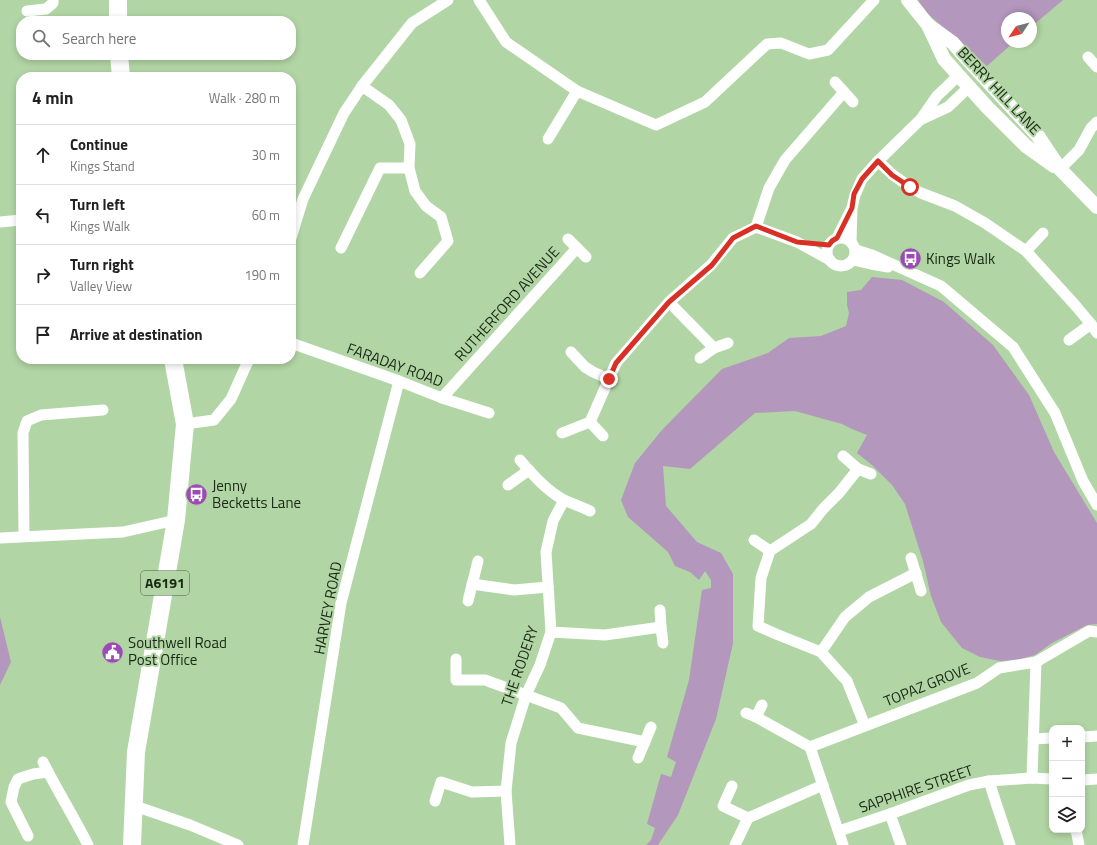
<!DOCTYPE html>
<meta charset="utf-8">
<style>
body{margin:0;font-family:"Titillium Web",sans-serif;background:#f2f2f2;color:#222}
.controls{position:absolute;right:12px;bottom:12px;display:grid;overflow:hidden;border-radius:8px;box-shadow:0 2px 6px #0003}
.controls button{width:36px;height:36px;display:grid;place-items:center;padding:0;border:0;border-bottom:1px solid #e0e0e0;background:#fff;color:#222;font:20px sans-serif}
.compass{position:absolute;left:1001px;top:12px;width:36px;height:36px;border-radius:50%;background:#fff;box-shadow:0 2px 6px #0003;rotate:235deg}
.stop{position:absolute;width:12px;height:12px;margin:-9px;border:3px solid #d93025;border-radius:50%;background:#fff}
.stop.end{background:#d93025;border-color:#fff;box-shadow:0 1px 4px #0008}
.list{margin:0;padding:0;list-style:none}
h2{display:flex;justify-content:space-between;align-items:center;height:52px;margin:0;padding:0 16px;font-size:17px}
h2 small{font-size:13px;font-weight:400;color:#767676}
.list li{display:grid;grid-template-columns:26px 1fr auto;gap:12px;align-items:center;box-sizing:border-box;height:60px;padding:0 16px;border-top:1px solid #e0e0e0}
.list b{display:block;font-size:15px;white-space:nowrap}
.list p{margin:0;font-size:13px;white-space:nowrap;color:#767676}
.list em{font-size:13px;font-style:normal;color:#767676}
.icon{flex:none;width:22px;height:22px;fill:none;stroke:currentColor;stroke-width:2;stroke-linecap:round;stroke-linejoin:round}
.map{position:relative;flex:none;width:1097px;height:845px;overflow:hidden}
.search{position:absolute;background:#fff;box-shadow:0 2px 6px #0003;left:16px;top:16px;width:280px;height:44px;display:flex;align-items:center;gap:10px;box-sizing:border-box;padding:0 14px;border-radius:16px;color:#767676;font-size:15px}
.panel{position:absolute;background:#fff;box-shadow:0 2px 6px #0003;left:16px;top:72px;width:280px;height:292px;border-radius:16px}
.map>svg:first-child{display:block}
.green{fill:#b397bc}
.lines{fill:none;stroke-linecap:round;stroke-linejoin:round}
.minor{stroke:#fff;stroke-width:11}
.tertiary{stroke:#fff;stroke-width:14}
.primary{stroke:#fff;stroke-width:18}
.route{stroke:#d93025;stroke-width:5}
.labels{text-anchor:middle;stroke-width:4;stroke-linejoin:round;paint-order:stroke}
.shield{fill:#b1d5a4;stroke:#475c40;stroke-width:1}
.shield-label{font-size:14px;font-weight:bold;fill:#1a2815}
.street-label{font-size:15px;fill:#1a2815;stroke:#b1d5a4}
.poi-label{font-size:15px;fill:#1a2815;stroke:#b1d5a4;text-anchor:start}
</style>
<div class="map">
<svg width="1097" height="845" viewBox="0 0 1097 845">
<rect width="100%" height="100%" fill="#b1d5a4"/>
<g class="green">
<path d="M918 0H1063L1031 27V18H1007V42H1014L987 66 927 13Z"/>
<path d="M872 277 902 280 944 302 993 345 1029 395 1054 452 1097 523V624L1087 625 1052 643 1035 655 1017 660 1000 661 980 657 962 648 941 622 931 596 923 561 905 504 892 485 872 465 857 453 867 435 852 429 842 424 795 411 755 413 690 469 663 466 666 506 697 542 721 553 733 574V643L716 719 678 815 658 845H646L651 840 655 828 647 824 661 774 671 777 676 762 667 757 689 680 702 590 711 588V580L705 571 699 580 690 572 675 566 668 552 628 517 621 500 635 463 662 430 722 369 768 353 789 338 821 336 846 326 849 313 847 305V292L861 290Z"/>
<path d="M0 617 11 662 0 685Z"/>
</g>
<g class="lines">
<g class="minor">
<path d="M479 0 506 42 577 91 656 125 705 102 767 44 781 43 809 54 828 50 874 0"/>
<path d="M27 11 46 9 53 3V0"/>
<path d="M1088 57 1097 67"/>
<path d="M835 82 853 102"/>
<path d="M362 86 389 105 401 120 410 144 409 168 415 191 426 206 441 217 448 241 420 273"/>
<path d="M922 119 948 107 969 87"/>
<path d="M548 139 577 91"/>
<path d="M878 161 893 175 910 187 921 193 955 206 985 223 1026 251 1075 305 1091 324 1097 333"/>
<path d="M1060 169 1079 150 1091 128 1097 122"/>
<path d="M0 222 21 220"/>
<path d="M756 227 769 188 785 160 844 92"/>
<circle cx="841" cy="252" r="14"/>
<path d="M291 238 303 199 344 113 362 86 412 23 448 0"/>
<path d="M837 238 852 208"/>
<path d="M568 239 586 257"/>
<path d="M851 242 852 208 855 195 862 179 878 161 921 119 937 96 959 75"/>
<path d="M341 248 380 168H409"/>
<path d="M856 250 872 255 941 286 1013 347 1055 413 1083 481 1097 505"/>
<path d="M1026 251 1043 233"/>
<path d="M853 260 871 264 888 267"/>
<path d="M669 302 714 348"/>
<path d="M1069 340 1091 324"/>
<path d="M291 343 399 381 442 398 489 413"/>
<path d="M571 352 585 367 593 372 609 379"/>
<path d="M700 358 714 348 728 343"/>
<path d="M442 398 577 248"/>
<path d="M590 422 603 436"/>
<path d="M185 424 214 420 231 399 249 359"/>
<path d="M562 433 590 422 616 363 669 302 711 265 733 238 756 227 797 242 830 260"/>
<path d="M843 456 858 469 871 474"/>
<path d="M520 460C533 475 547 491 564 500 573 504 582 507 590 511"/>
<path d="M858 469 839 493 823 509 811 524 770 551 761 578 758 626 776 634 821 652 847 681 865 726"/>
<path d="M508 485 529 470"/>
<path d="M24 536 23 433 27 421 41 415 103 410"/>
<path d="M0 538 123 532 176 520"/>
<path d="M754 540 770 551"/>
<path d="M911 558 921 591"/>
<path d="M472 584 514 590 548 587"/>
<path d="M468 601 478 561"/>
<path d="M660 610 661 627 663 643"/>
<path d="M551 632 605 635 661 627"/>
<path d="M821 652 845 617 869 597 916 573"/>
<path d="M456 659V680H485L561 708 578 728 645 742"/>
<path d="M746 713 756 717 810 747"/>
<path d="M756 717 762 705"/>
<path d="M1082 737 1097 736"/>
<path d="M1033 739 1052 738"/>
<path d="M810 747 977 683 999 668 1036 662 1089 631 1097 632"/>
<path d="M810 747 843 845"/>
<path d="M638 758 651 727"/>
<path d="M43 762C57 790 74 817 88 845"/>
<path d="M1032 778 1036 662"/>
<path d="M1082 780 1097 779"/>
<path d="M989 781 995 800 1010 845"/>
<path d="M732 786 723 806 748 818"/>
<path d="M435 801 441 782 472 792 506 791"/>
<path d="M135 806 190 825 238 845"/>
<path d="M890 814 901 845"/>
<path d="M1076 830 1079 845"/>
<path d="M839 831 890 814 969 785 989 781 1032 778 1052 779"/>
<path d="M28 836 11 802 14 787 18 779 33 774 48 772"/>
<path d="M303 845 341 603 399 381"/>
<path d="M510 845 506 791 511 743 526 695 540 665 551 632 546 552 553 521 564 500"/>
<path d="M735 845 748 818 823 785"/>
</g>
<g class="tertiary">
<path d="M908 0 928 25 944 59 969 87 987 107 1026 146 1054 166"/>
<path d="M928 25 953 43 965 57 1038 136 1060 169 1097 207"/>
</g>
<g class="primary">
<path d="M118 0V21"/>
<path d="M119 55 121 77"/>
<path d="M132 845 136 752 176 520 185 424 173 359"/>
</g>
</g>
<g class="lines">
<path class="route" d="M609 379 616 363 669 302 712 265 733 238 756 226 797 242 829 245 832 241 837 238 852 208 854 194 862 179 878 161 892 175 910 187"/>
</g>
<defs>
<symbol id="bus-disc" viewBox="-11 -11 22 22"><circle r="9.5" fill="#9d49b7" stroke="#b1d5a4"/><path d="M-5-6H5V4H4V6H2V4H-2V6H-4V4H-5ZM-3.5-4V0h7V-4ZM-3.5 1.2v1.5H-2V1.2ZM2 1.2v1.5H3.5V1.2Z" fill="#fff"/></symbol>
<symbol id="civic-disc" viewBox="-11 -11 22 22"><circle r="9.5" fill="#9d49b7" stroke="#b1d5a4"/><path d="M-.6-6.5H3V-4.5H.6V-3L4-1V1h2V6H-6V1h2V-1L-.6-3ZM-1.2 2.5V6h2.4V2.5Z" fill="#fff"/></symbol>
</defs>
<g fill-rule="evenodd">
<use href="#bus-disc" x="898" y="246" width="25" height="25"/>
<use href="#bus-disc" x="184" y="482" width="25" height="25"/>
<use href="#civic-disc" x="100" y="640" width="25" height="25"/>
</g>
<g class="labels">
<rect class="shield" x="141" y="571" width="48" height="24" rx="3"/>
<g class="shield-label">
<text x="165" y="588">A6191</text>
</g>
<g class="street-label">
<text transform="translate(999 91) rotate(47)" y="5">BERRY HILL LANE</text>
<text transform="translate(507 304) rotate(-48)" y="5">RUTHERFORD AVENUE</text>
<text transform="translate(395 365) rotate(20)" y="5">FARADAY ROAD</text>
<text transform="translate(328 608) rotate(-79)" y="5">HARVEY ROAD</text>
<text transform="translate(520 666) rotate(-71)" y="5">THE RODERY</text>
<text transform="translate(927 685) rotate(-22)" y="5">TOPAZ GROVE</text>
<text transform="translate(916 789) rotate(-19)" y="5">SAPPHIRE STREET</text>
</g>
<g class="poi-label">
<text x="926" y="264">Kings Walk</text>
<text x="212" y="491">Jenny<tspan x="212" dy="17">Becketts Lane</tspan></text>
<text x="128" y="648">Southwell Road<tspan x="128" dy="17">Post Office</tspan></text>
</g>
</g>
</svg>
<div class="controls">
<button>+</button>
<button>−</button>
<button><svg class="icon" aria-label="layers" viewBox="0 0 24 24"><path d="M12 4l9 5-9 5-9-5zM3 14l9 5 9-5"/></svg></button>
</div>
<svg class="compass" viewBox="-18 -18 36 36"><path d="M0-13l5 13h-10z" fill="#e53935"/><path d="M0 13l5-13h-10z" fill="#767676"/></svg>
<div class="stop" style="left:910px;top:187px"></div>
<div class="stop end" style="left:609px;top:379px"></div>
<div class="search"><svg class="icon" aria-label="search" viewBox="0 0 24 24"><circle cx="10" cy="10" r="6"/><path d="M15 15l6 6"/></svg>Search here</div>
<section class="panel">
<h2>4 min<small>Walk · 280 m</small></h2>
<ul class="list">
<li><svg class="icon" aria-label="ahead" viewBox="0 0 24 24"><path d="M12 20V5M6 11l6-6 6 6"/></svg><div><b>Continue</b><p>Kings Stand</p></div><em>30 m</em></li>
<li><svg class="icon" aria-label="left" viewBox="0 0 24 24"><path d="M17 20v-9H6M10 6l-5 5 5 5"/></svg><div><b>Turn left</b><p>Kings Walk</p></div><em>60 m</em></li>
<li><svg class="icon" aria-label="right" viewBox="0 0 24 24"><path d="M7 20v-9h11M14 6l5 5-5 5"/></svg><div><b>Turn right</b><p>Valley View</p></div><em>190 m</em></li>
<li><svg class="icon" aria-label="arrive" viewBox="0 0 24 24"><path d="M6 21V4h12l-3 4 3 4H6"/></svg><div><b>Arrive at destination</b></div></li>
</ul>
</section>
</div>
